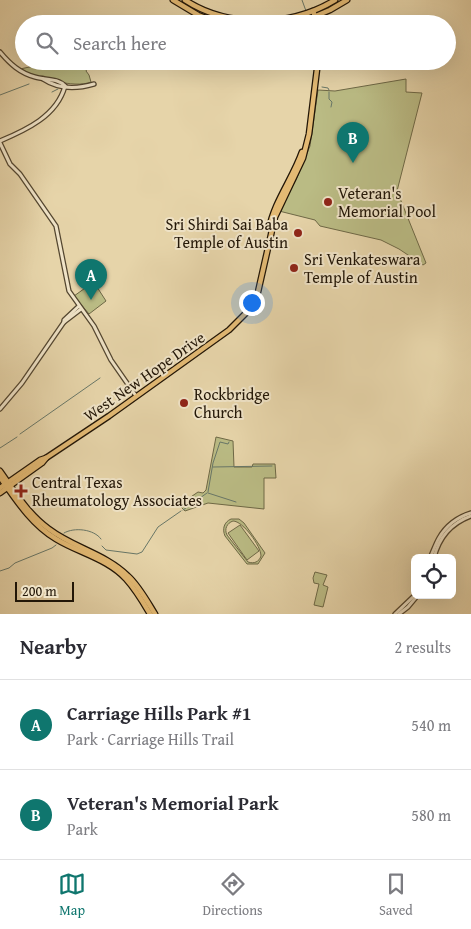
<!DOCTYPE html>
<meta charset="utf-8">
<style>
body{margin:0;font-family:"Gentium Book Plus",serif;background:#f2f2f3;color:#2b2b33}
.controls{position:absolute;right:15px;bottom:15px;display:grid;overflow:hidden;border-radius:8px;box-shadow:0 5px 20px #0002}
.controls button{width:45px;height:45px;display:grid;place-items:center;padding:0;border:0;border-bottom:1px solid #e1e1e2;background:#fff;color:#2b2b33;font:25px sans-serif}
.scale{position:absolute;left:15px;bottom:12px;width:59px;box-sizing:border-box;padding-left:5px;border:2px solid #221607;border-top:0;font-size:14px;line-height:18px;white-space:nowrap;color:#221607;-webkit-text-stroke:4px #efe3c7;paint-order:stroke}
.you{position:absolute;left:251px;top:302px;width:18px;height:18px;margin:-12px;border:4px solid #fff;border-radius:50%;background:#1a73e8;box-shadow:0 0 0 8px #1a73e833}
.badge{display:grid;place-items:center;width:32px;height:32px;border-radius:50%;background:#0f766e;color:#fff;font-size:16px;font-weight:700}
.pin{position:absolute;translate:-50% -41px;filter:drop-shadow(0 1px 2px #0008)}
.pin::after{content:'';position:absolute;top:26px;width:18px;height:15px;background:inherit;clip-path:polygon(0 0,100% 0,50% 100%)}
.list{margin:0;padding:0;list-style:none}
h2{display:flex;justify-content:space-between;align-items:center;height:65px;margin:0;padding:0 20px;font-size:21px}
h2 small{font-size:16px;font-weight:400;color:#7c7c81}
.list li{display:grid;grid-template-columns:32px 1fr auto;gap:15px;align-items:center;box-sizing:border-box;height:90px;padding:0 20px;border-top:1px solid #e1e1e2}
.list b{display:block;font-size:19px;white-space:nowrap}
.list p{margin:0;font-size:16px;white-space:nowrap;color:#7c7c81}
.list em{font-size:16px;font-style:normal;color:#7c7c81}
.icon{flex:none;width:28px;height:28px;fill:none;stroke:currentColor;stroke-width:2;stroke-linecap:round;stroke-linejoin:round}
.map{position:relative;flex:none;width:471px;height:614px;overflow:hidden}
.search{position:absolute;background:#fff;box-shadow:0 5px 20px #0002;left:15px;right:15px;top:15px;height:55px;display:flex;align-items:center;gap:12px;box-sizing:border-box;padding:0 18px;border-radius:28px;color:#7c7c81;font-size:19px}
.sheet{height:245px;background:#fff}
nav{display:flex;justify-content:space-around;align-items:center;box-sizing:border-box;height:70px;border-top:1px solid #e1e1e2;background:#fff;font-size:14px;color:#7c7c81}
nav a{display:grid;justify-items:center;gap:2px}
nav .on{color:#0f766e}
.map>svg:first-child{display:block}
.green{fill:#babb84;stroke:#6e6846;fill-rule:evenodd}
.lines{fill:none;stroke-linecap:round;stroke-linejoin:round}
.stream{stroke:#687768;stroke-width:1}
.minor-casing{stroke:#534630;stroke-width:5.5}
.major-casing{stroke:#221607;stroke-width:7}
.minor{stroke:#efe3c7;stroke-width:3}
.major{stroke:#e3ba74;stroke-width:4.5}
.poi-dot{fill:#8f2418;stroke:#efe3c7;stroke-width:2}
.labels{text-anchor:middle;stroke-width:4;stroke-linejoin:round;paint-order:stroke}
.poi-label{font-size:16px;fill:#221607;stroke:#efe3c7;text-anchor:start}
.street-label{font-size:16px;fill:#221607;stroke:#efe3c7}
</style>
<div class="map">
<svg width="471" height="614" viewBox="0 0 471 614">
<rect width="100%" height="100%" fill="#e6d4a9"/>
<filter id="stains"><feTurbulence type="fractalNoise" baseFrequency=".004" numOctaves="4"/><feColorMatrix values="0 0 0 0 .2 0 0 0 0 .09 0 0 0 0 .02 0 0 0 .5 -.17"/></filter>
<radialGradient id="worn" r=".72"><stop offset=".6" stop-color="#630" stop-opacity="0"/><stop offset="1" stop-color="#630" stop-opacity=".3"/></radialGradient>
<g class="green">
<path d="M58 61H89L91 68 87 69 86 71 89 75 91 82C74 89 36 77 20 69Z"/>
<path d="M406 79V92L422 93 397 191 426 263 423 265 399 249 381 240 320 226 315 220 279 211 296 180 310 146 318 90 335 91Z"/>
<path d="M88 286 97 287 106 301 89 314 74 296Z"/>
<path d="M216 437 233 441 234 467H252L253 464H275L276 478H264V509L208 503 185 511 180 506 182 503 198 492 203 493 206 490Z"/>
<path d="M231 519H239L244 523 265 553 258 564H247L225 536C222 529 224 522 231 519ZM233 521C243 521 261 546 261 556 259 562 254 564 248 562L227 535C224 529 227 523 233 521Z"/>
<path d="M240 525 259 551 247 560 228 533Z"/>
<path d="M315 572 327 575 323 585 328 587 323 607 314 605 319 584 314 583 313 578Z"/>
</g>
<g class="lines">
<g class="stream">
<path d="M302 0 306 11"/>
<path d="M322 87 328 88 329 90"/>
<path d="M52 92 58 89"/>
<path d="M329 92V99L332 102 331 107"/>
<path d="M0 95 29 84"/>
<path d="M20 434 100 378"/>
<path d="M0 448 17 437"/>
<path d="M213 467 272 466"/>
<path d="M208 492 213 463 220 442 228 444 229 442"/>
<path d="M208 493 236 502"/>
<path d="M183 510 207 493"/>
<path d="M64 533C74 527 94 529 101 539"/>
<path d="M102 546 106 550 137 554 142 552 158 527 181 511"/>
<path d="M0 571 9 568 15 563 52 548 56 545"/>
</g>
<defs>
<g id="minor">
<path d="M0 52C10 64 20 73 35 77 45 80 58 78 65 86"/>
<path d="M43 79C58 89 77 89 94 84"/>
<path d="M0 141C26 130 57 116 65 86"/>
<path d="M0 143 10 164 20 174 56 226 69 291 94 326 111 360 136 396"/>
<path d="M64 322 81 309"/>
<path d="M0 409 22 383 64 322V320L79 306"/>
<path d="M430 558C433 552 435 545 439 538 446 526 458 517 471 513"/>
<path d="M434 558C439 537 452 523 471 516"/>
<path d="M395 614 415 595"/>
<path d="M399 614 408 607 418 595"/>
</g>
<g id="major">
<path d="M173 0 198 15 222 24"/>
<path d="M185 0C228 28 291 27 335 0"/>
<path d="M313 11 318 24"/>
<path d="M297 24 330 10 347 0"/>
<path d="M269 229C274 202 293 178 302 152"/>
<path d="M0 471C15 492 28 514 49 529 74 548 106 554 128 576 139 586 147 601 155 614"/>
<path d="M0 477C16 500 32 525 56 539 79 553 108 559 126 579 136 590 143 602 150 614"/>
<path d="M0 488 40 460 46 458 109 416 229 330 246 313 258 292 275 217 303 158 309 134 318 61"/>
<path d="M0 493 42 463 46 458"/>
</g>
</defs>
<use href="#minor" class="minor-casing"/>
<use href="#major" class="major-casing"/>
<use href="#minor" class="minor"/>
<use href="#major" class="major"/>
</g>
<g class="poi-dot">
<circle cx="328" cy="202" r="5"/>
<circle cx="298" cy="233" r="5"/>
<circle cx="294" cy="268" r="5"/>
<circle cx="184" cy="403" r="5"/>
<path d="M18.5 483.5h5v5h5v5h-5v5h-5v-5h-5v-5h5z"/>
</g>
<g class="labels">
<g class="poi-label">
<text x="338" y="199">Veteran's<tspan x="338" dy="18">Memorial Pool</tspan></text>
<text x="288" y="230" text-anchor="end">Sri Shirdi Sai Baba<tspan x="288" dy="18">Temple of Austin</tspan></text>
<text x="304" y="265">Sri Venkateswara<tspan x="304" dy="18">Temple of Austin</tspan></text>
<text x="194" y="400">Rockbridge<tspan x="194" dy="18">Church</tspan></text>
<text x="32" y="488">Central Texas<tspan x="32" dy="18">Rheumatology Associates</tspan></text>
</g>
<g class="street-label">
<text transform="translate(144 376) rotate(-35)" y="6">West New Hope Drive</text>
</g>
</g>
<rect width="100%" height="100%" filter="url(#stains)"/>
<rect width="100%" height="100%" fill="url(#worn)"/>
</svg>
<div class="controls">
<button><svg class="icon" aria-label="locate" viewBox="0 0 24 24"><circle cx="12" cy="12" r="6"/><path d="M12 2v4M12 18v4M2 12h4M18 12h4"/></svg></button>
</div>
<div class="scale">200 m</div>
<div class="you"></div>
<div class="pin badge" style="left:91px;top:300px">A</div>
<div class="pin badge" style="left:353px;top:163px">B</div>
<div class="search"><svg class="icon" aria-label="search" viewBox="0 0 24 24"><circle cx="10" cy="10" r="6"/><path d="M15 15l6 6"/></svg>Search here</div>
</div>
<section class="sheet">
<h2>Nearby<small>2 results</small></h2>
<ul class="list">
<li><span class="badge">A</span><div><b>Carriage Hills Park #1</b><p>Park · Carriage Hills Trail</p></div><em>540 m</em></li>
<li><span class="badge">B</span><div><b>Veteran's Memorial Park</b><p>Park</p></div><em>580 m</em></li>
</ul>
</section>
<nav>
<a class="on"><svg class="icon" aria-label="map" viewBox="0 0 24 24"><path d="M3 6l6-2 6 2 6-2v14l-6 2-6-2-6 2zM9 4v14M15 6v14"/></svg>Map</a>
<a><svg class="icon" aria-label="directions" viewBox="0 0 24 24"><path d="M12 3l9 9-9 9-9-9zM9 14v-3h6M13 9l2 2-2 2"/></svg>Directions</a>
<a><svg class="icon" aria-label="saved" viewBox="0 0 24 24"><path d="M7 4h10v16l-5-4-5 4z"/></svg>Saved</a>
</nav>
